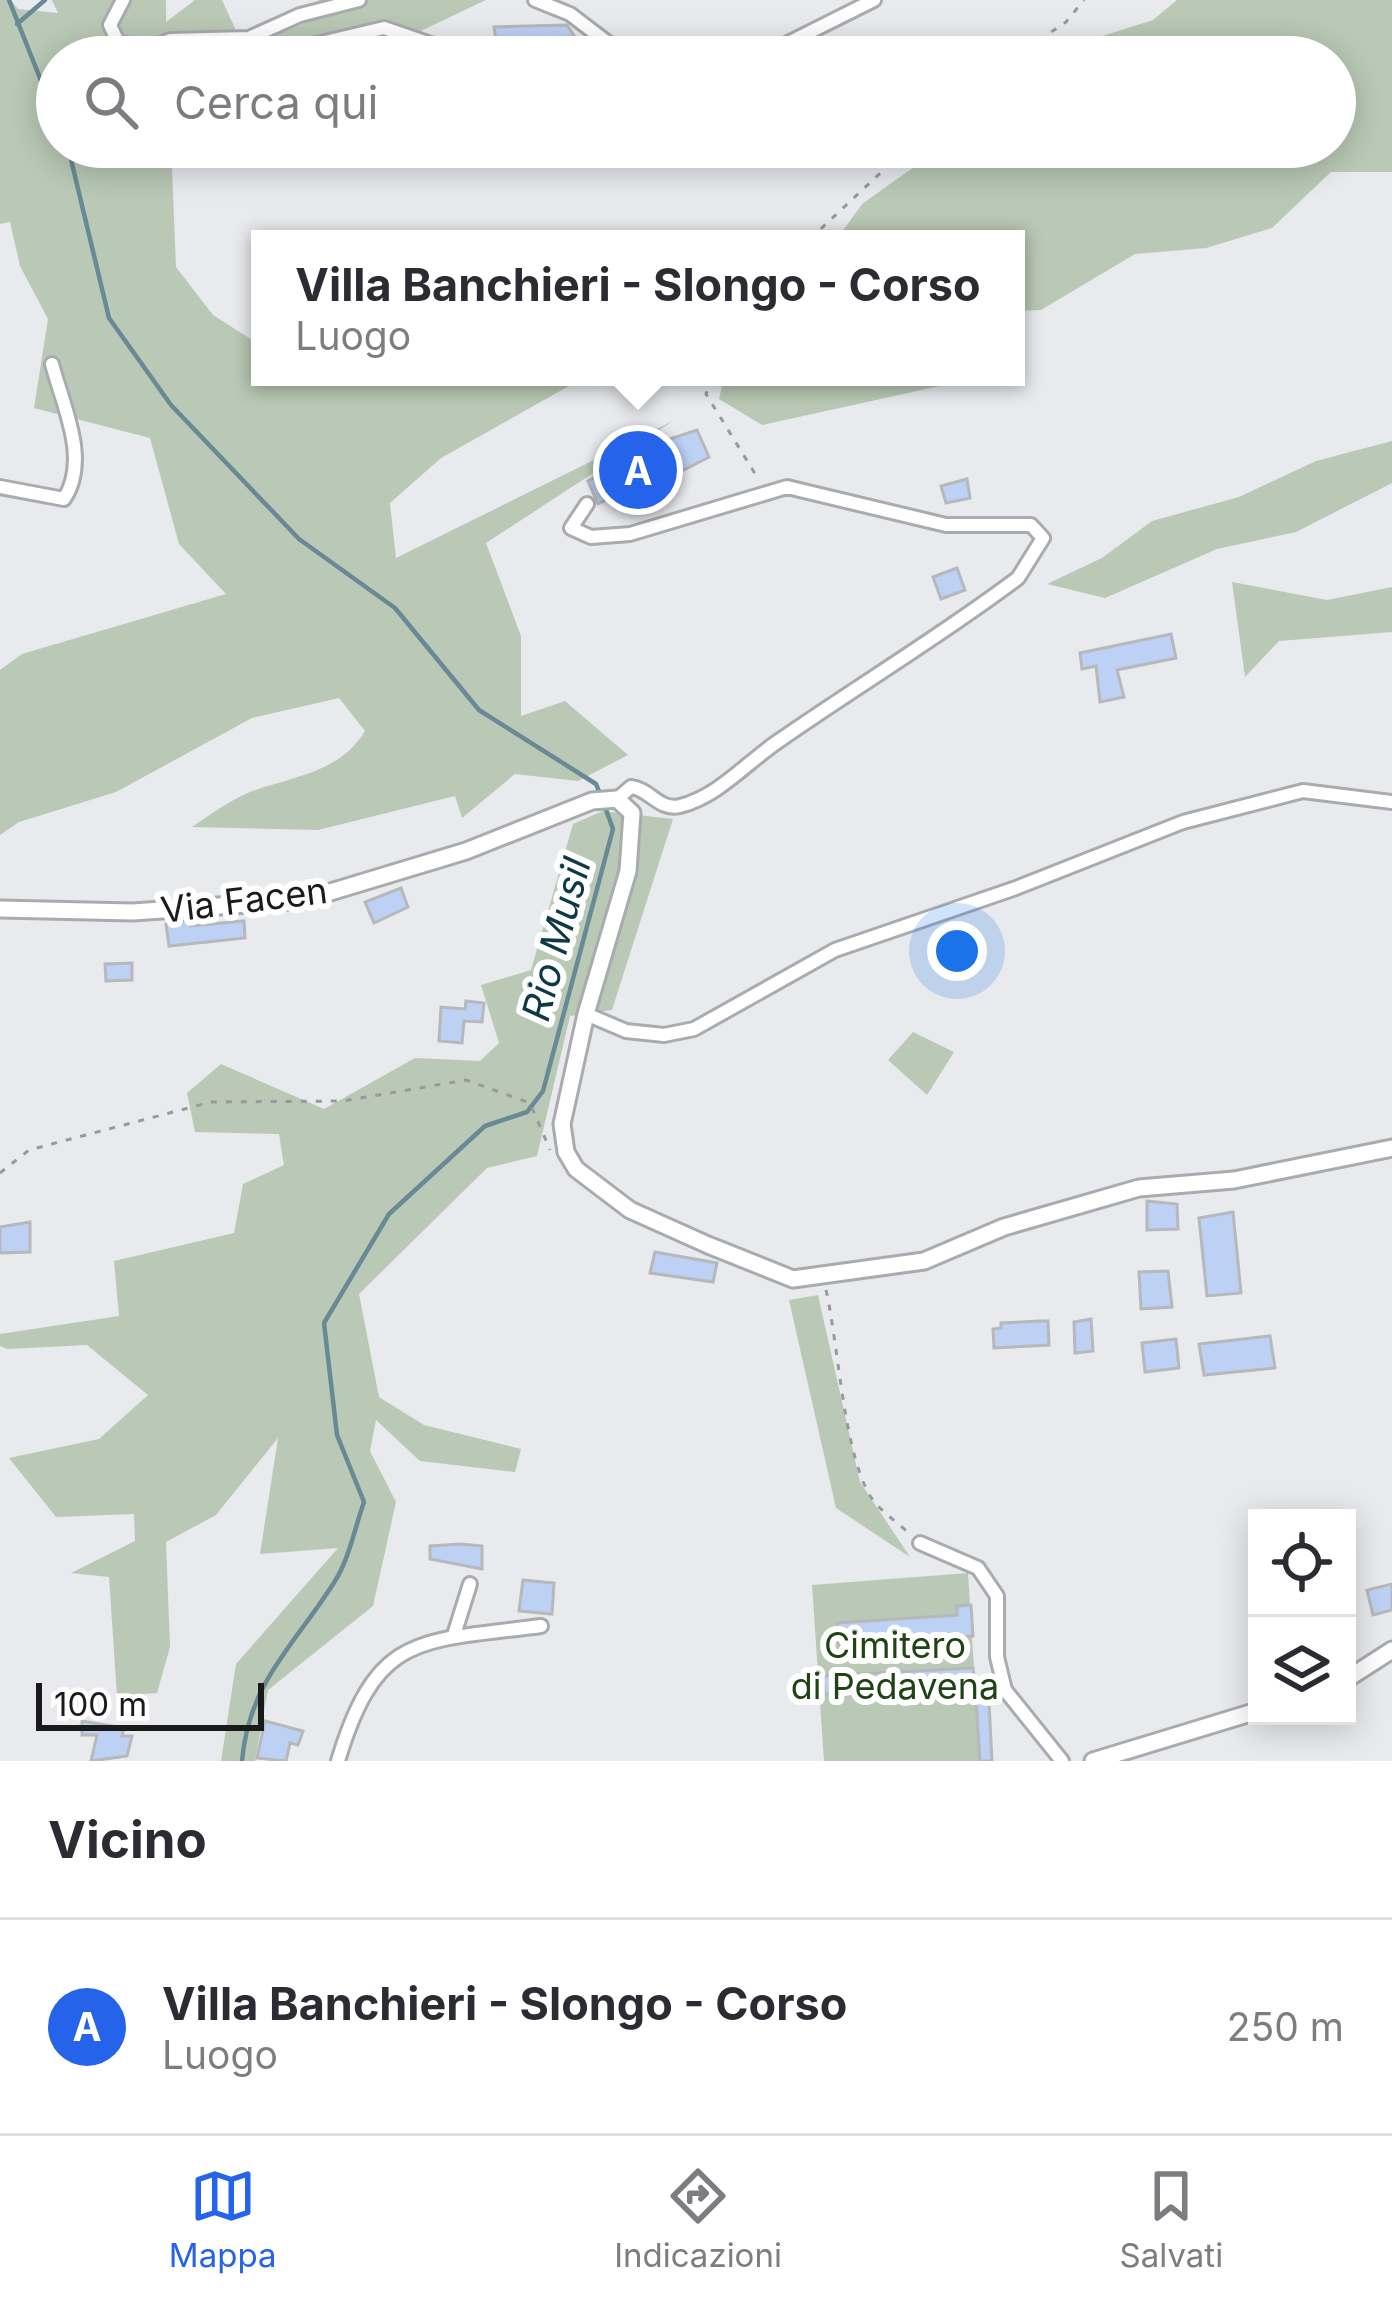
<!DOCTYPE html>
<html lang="it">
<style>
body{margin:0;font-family:Inter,sans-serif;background:#f2f2f3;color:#2b2b33}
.controls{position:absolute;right:36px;bottom:36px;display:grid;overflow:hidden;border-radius:0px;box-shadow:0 6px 30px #0003}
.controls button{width:108px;height:108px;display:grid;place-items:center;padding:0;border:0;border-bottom:3px solid #e1e1e2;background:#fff;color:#2b2b33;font:60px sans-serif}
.scale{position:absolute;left:36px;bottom:30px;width:228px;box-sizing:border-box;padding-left:12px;border:6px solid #1a1a1b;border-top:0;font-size:33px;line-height:42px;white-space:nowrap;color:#1a1a1b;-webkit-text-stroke:9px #fff;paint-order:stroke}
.you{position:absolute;left:957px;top:951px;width:42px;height:42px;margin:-30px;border:9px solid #fff;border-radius:50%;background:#1a73e8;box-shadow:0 0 0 18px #1a73e833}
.badge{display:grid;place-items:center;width:78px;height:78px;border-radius:50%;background:#2563eb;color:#fff;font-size:39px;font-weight:700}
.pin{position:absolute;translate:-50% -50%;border:6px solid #fff;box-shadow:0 3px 12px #0006}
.popup{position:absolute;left:251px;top:230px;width:774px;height:156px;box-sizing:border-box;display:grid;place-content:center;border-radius:0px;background:#fff;filter:drop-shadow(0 3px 9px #0005);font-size:39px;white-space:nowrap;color:#7c7c81}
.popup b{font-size:45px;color:#2b2b33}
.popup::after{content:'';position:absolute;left:50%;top:100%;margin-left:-24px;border:24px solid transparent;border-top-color:#fff}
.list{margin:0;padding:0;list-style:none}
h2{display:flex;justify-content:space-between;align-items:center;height:156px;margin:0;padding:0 48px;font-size:51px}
h2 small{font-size:39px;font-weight:400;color:#7c7c81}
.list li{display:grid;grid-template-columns:78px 1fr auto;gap:36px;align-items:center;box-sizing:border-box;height:216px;padding:0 48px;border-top:3px solid #e1e1e2}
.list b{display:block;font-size:45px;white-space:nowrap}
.list p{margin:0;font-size:39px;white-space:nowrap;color:#7c7c81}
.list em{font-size:39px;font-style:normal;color:#7c7c81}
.icon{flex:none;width:66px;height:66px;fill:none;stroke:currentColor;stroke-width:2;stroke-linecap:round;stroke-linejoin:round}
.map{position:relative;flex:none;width:1392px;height:1761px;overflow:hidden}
.search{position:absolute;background:#fff;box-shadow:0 6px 30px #0003;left:36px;right:36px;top:36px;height:132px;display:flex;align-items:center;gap:30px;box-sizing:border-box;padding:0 42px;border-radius:66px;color:#7c7c81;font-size:45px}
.sheet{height:372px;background:#fff}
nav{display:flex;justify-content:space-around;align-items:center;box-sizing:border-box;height:168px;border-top:3px solid #e1e1e2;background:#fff;font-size:33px;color:#7c7c81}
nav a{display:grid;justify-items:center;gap:6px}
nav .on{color:#2563eb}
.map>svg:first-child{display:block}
.green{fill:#b9c9b5}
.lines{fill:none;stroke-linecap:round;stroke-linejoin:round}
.stream{stroke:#688a96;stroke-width:4.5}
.building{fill:#bdd1f5;stroke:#b6b8bb;stroke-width:3}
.minor-casing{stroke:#a9abaf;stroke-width:18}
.tertiary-casing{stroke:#a9abaf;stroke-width:21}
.path{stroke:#98999c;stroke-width:3;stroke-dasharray:6 9;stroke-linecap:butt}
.minor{stroke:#fff;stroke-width:12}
.tertiary{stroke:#fff;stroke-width:15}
.labels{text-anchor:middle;stroke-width:12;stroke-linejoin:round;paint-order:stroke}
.street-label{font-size:36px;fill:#1a1a1b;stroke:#fff}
.park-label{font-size:36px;fill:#1f4314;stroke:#fff}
.water-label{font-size:39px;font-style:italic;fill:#0c3945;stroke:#fff}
</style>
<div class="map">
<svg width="1392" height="1761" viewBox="0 0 1392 1761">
<rect width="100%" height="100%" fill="#e8eaee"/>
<g class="green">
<path d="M0 0H11L18 9 58 13 52 0H166V22L195 0H222L244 48 303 24 319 0H486L366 57H57V147H190L172 169 176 267 213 315 260 345V377H585L441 458 390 503 396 558 673 421 486 543 521 636V716L565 701 628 755 578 781 515 774 462 818 455 796 318 830 192 827C210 815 230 800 250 792 293 776 340 773 365 731L339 698 252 718 116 792 19 822 0 835V670L22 654 226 594 179 544 150 438 34 408 48 319 20 266 10 222 0 224Z"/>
<path d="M1177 0H1392V172H1331L1272 228 1206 248 1135 254 1041 310 1016 311V239H837L862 204 942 147H1335V57H1036L1153 20Z"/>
<path d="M724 377H953L949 384 762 425 719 399Z"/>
<path d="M1392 441V483L1296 532 1217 549 1105 598 1047 584 1102 558 1152 521 1239 497 1316 461Z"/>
<path d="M1232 582 1327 600 1392 587V632L1279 641 1245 677Z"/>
<path d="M603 811 673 819 612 1010 570 1016 537 1156 487 1168 359 1294 379 1397 424 1425 521 1449 515 1472 420 1461 376 1420 370 1451 396 1502 373 1606 268 1690 255 1761H221L236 1664 338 1548 260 1554 278 1438 216 1515 166 1542 170 1647 157 1693 117 1696 109 1577 71 1573 135 1541 134 1514 56 1517 9 1458 99 1439 148 1395 87 1345 8 1349 0 1346V1334L119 1316 114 1261 234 1233 243 1184 284 1165 279 1134 195 1132 187 1093 221 1064 324 1109 415 1058 480 1061 499 1043 481 985 531 970 573 824Z"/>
<path d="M913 1032 954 1052 927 1095 888 1060Z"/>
<path d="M818 1295 860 1482 910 1557 836 1508 789 1300Z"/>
<path d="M968 1573 975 1684H988L992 1761H824L812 1585Z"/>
</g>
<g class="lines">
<g class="stream">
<path d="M9 0 57 121"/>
<path d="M17 24 45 0"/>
<path d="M68 147 109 318 171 405 299 539 395 608 479 710 596 784 601 796"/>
<path d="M242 1761C249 1681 295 1645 335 1581 349 1559 355 1527 364 1502L337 1435 324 1323 389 1214 485 1126 527 1112 543 1091 613 829 605 807"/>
</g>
</g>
<g class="building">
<path d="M567 25 575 37 496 40 494 27Z"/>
<path d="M697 430 709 457 678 473 671 467 598 504 588 481 664 441Z"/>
<path d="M967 479 970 498 946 503 941 486Z"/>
<path d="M957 568 965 590 941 599 933 577Z"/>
<path d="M1171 634 1176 658 1117 670 1124 697 1100 702 1096 666 1082 669 1080 653Z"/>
<path d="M401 888 408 907 374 923 365 902Z"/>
<path d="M189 921 190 926 244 921 245 938 169 946 166 924Z"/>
<path d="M132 963V980L106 981 105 964Z"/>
<path d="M466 1001 484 1003 482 1022 464 1021 462 1043 439 1041 441 1007 465 1009Z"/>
<path d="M1147 1201 1177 1204 1178 1229 1147 1230Z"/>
<path d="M1233 1212 1241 1293 1207 1296 1199 1218Z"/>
<path d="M30 1222V1252L0 1253V1227Z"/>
<path d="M655 1252 717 1263 713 1282 650 1273Z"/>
<path d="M1168 1271 1172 1307 1141 1309 1139 1272Z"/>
<path d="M1091 1319 1093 1351 1075 1353 1074 1322Z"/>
<path d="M1040 1321H1048L1049 1345 994 1348 993 1329 1001 1328V1323Z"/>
<path d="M1270 1336 1275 1368 1204 1375 1199 1344Z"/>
<path d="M1176 1339 1179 1368 1145 1372 1142 1343Z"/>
<path d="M461 1544 482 1546V1569L430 1559V1546Z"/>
<path d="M523 1580 554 1583 552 1614 519 1611Z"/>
<path d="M1392 1584V1610L1373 1615 1367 1590Z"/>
<path d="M971 1605 973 1636 839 1645 837 1623 957 1615V1606Z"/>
<path d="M973 1668 975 1685 825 1694 823 1676Z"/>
<path d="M988 1684 992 1761H980L975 1685Z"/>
<path d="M82 1721 124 1728 122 1736H132L127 1756 91 1761 97 1735H82Z"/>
<path d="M265 1721 303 1731 298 1745 290 1743 286 1761 257 1758Z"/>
</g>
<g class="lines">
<defs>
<g id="minor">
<path d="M123 0 110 25 118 42 146 50 170 40 249 38 300 15 359 0"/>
<path d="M535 0 570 14 612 46 638 55 736 53 782 46 874 0"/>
<path d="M261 57 384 28 454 52 612 46"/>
<path d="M0 487 64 499C90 460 63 406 52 364"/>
<path d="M587 504 571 528 591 537 630 534 787 487 946 525H1031L1043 538 1018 578C941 636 859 685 780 740 747 762 719 796 680 806 659 811 650 789 631 787L617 799"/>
<path d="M586 1014 626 1031 664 1035 694 1029 835 950 1016 888 1183 822 1303 791 1392 802"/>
<path d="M920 1543 978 1568 997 1596V1657L1005 1690 1062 1761"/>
<path d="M454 1635 470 1584"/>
<path d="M338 1761C377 1631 420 1642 541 1626"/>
</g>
<g id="tertiary">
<path d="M0 909 133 912 304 900 466 851 592 801 617 799 632 813 628 871 586 1014 562 1124 566 1152 576 1169 630 1210 708 1245 793 1279 924 1261 1004 1227 1139 1188 1234 1180 1392 1148"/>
<path d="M1347 1679 1392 1650"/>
<path d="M1093 1761 1257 1711"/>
</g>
</defs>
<use href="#minor" class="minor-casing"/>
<use href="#tertiary" class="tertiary-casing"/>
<g class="path">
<path d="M1014 57 1066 22 1084 0"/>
<path d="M810 239 908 147"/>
<path d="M712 377 706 394 754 472 751 481"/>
<path d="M0 1173 29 1150 211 1102 343 1101 466 1080 530 1103 550 1150"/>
<path d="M826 1290C839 1348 843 1447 869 1494 877 1509 897 1522 910 1534"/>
</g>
<use href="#minor" class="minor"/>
<use href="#tertiary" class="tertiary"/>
</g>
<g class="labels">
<g class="street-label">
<text transform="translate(244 900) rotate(-7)" y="13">Via Facen</text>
</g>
<g class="park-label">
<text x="895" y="1658">Cimitero<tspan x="895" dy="41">di Pedavena</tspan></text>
</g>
<g class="water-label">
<text transform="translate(556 939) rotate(-75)" y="14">Rio Musil</text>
</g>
</g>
</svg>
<div class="controls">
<button><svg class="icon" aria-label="locate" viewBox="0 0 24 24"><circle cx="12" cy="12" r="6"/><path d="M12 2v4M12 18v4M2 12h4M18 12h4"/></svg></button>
<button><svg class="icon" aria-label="layers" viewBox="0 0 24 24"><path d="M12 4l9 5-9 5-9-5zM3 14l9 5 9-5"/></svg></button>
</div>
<div class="scale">100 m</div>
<div class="you"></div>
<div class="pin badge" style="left:638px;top:470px">A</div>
<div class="popup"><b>Villa Banchieri - Slongo - Corso</b>Luogo</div>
<div class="search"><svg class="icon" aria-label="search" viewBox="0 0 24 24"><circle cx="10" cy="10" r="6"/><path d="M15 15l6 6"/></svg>Cerca qui</div>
</div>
<section class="sheet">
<h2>Vicino<small></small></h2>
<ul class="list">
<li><span class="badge">A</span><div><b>Villa Banchieri - Slongo - Corso</b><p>Luogo</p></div><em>250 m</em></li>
</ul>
</section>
<nav>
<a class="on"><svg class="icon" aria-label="map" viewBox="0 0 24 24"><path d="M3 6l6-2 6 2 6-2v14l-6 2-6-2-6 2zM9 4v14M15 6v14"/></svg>Mappa</a>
<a><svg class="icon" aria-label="directions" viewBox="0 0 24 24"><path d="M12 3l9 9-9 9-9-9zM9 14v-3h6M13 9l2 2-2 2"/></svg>Indicazioni</a>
<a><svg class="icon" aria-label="saved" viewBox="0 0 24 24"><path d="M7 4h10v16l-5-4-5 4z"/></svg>Salvati</a>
</nav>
